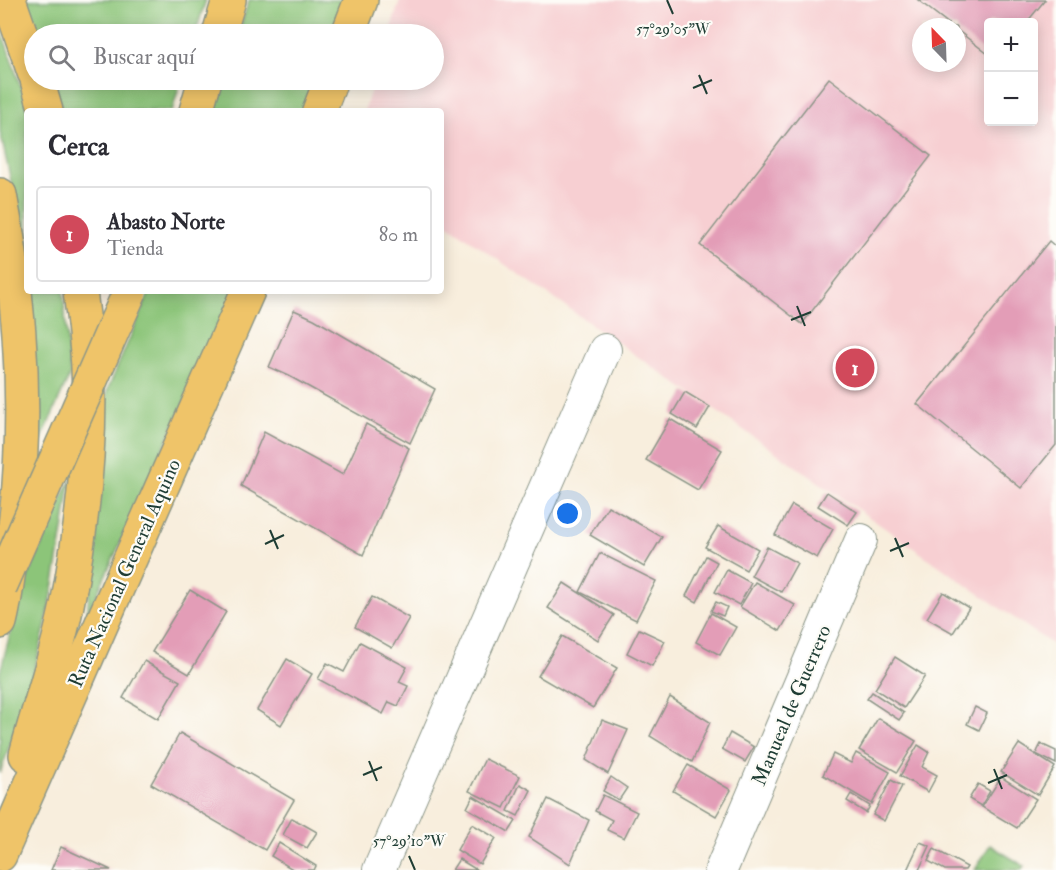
<!DOCTYPE html>
<html lang="es">
<meta charset="utf-8">
<style>
body{margin:0;font-family:"IM FELL Double Pica",serif;background:#f7f7f7;color:#2b2b33}
.controls{position:absolute;right:18px;top:18px;display:grid;overflow:hidden;border-radius:6px;box-shadow:0 3px 15px #0003}
.controls button{width:54px;height:54px;display:grid;place-items:center;padding:0;border:0;border-bottom:2px solid #e1e1e2;background:#fff;color:#2b2b33;font:30px sans-serif}
.compass{position:absolute;left:912px;top:18px;width:54px;height:54px;border-radius:50%;background:#fff;box-shadow:0 3px 15px #0003;rotate:337deg}
.you{position:absolute;left:568px;top:514px;width:21px;height:21px;margin:-15px;border:4px solid #fff;border-radius:50%;background:#1a73e8;box-shadow:0 0 0 9px #1a73e833}
.badge{display:grid;place-items:center;width:39px;height:39px;border-radius:50%;background:#d1495b;color:#fff;font-size:20px;font-weight:700}
.pin{position:absolute;translate:-50% -50%;border:3px solid #fff;box-shadow:0 2px 6px #0006}
.list{margin:0;padding:0;list-style:none}
h2{display:flex;justify-content:space-between;align-items:center;height:78px;margin:0;padding:0 24px;font-size:26px}
h2 small{font-size:20px;font-weight:400;color:#7c7c81}
.list li{display:grid;grid-template-columns:39px 1fr auto;gap:18px;align-items:center;box-sizing:border-box;height:96px;margin:0 12px 12px;padding:0 12px;border:2px solid #e1e1e2;border-radius:6px}
.list b{display:block;font-size:22px;white-space:nowrap}
.list p{margin:0;font-size:20px;white-space:nowrap;color:#7c7c81}
.list em{font-size:20px;font-style:normal;color:#7c7c81}
.icon{flex:none;width:33px;height:33px;fill:none;stroke:currentColor;stroke-width:2;stroke-linecap:round;stroke-linejoin:round}
.map{position:relative;flex:none;width:1056px;height:870px;overflow:hidden}
.search{position:absolute;background:#fff;box-shadow:0 3px 15px #0003;left:24px;top:24px;width:420px;height:66px;display:flex;align-items:center;gap:15px;box-sizing:border-box;padding:0 21px;border-radius:33px;color:#7c7c81;font-size:22px}
.panel{position:absolute;background:#fff;box-shadow:0 3px 15px #0003;left:24px;top:108px;width:420px;height:186px;border-radius:6px}
.map>svg:first-child{display:block}
.built{fill:#f7cfd2;fill-rule:evenodd}
.grass{fill:#8cc579;stroke:#568156;stroke-width:1.5}
.building{fill:#e39db7}
.lines{fill:none;stroke-linecap:round;stroke-linejoin:round}
.minor-casing{stroke:#8c9688;stroke-width:34}
.motorway-casing{stroke:#8c9688;stroke-width:36}
.minor{stroke:#fff;stroke-width:32}
.motorway{stroke:#efc469;stroke-width:33}
.motorway-bridge-casing{stroke:#8c9688;stroke-width:36;stroke-linecap:butt}
.motorway-bridge{stroke:#efc469;stroke-width:33}
.ticks{fill:none;stroke:#1f3d34;stroke-width:2}
.labels{text-anchor:middle;stroke-width:4.5;stroke-linejoin:round;paint-order:stroke}
.street-label{font-size:20px;fill:#1f3d34;stroke:#fdfcf7}
.ticks-label{font-size:15px;text-anchor:middle;fill:#1f3d34;stroke:#fdfcf7;stroke-width:4.5;stroke-linejoin:round;paint-order:stroke}
</style>
<div class="map">
<svg width="1056" height="870" viewBox="0 0 1056 870">
<rect width="100%" height="100%" fill="#fdfcf7"/>
<filter id="ink" filterUnits="userSpaceOnUse"><feTurbulence type="fractalNoise" baseFrequency=".0167" numOctaves="2"/><feDisplacementMap in="SourceGraphic" scale="12" xChannelSelector="R" yChannelSelector="G"/><feConvolveMatrix kernelMatrix="1 2 1 2 8 2 1 2 1" color-interpolation-filters="sRGB"/></filter>
<filter id="wash" filterUnits="userSpaceOnUse"><feTurbulence type="fractalNoise" baseFrequency=".008" numOctaves="4" result="noise"/><feDisplacementMap in="SourceGraphic" scale="24" xChannelSelector="R" yChannelSelector="G"/><feGaussianBlur stdDeviation="1.35" result="paint"/><feColorMatrix in="noise" values="0 0 0 0 0 0 0 0 0 0 0 0 0 0 0 0 0 1.4 0 .05"/><feComposite in="paint" operator="in"/></filter>
<g filter="url(#wash)">
<rect width="100%" height="100%" fill="#f8eedd"/>
<path class="built" d="M400 0H1056V647L441 220V111H364L374 80H434V34H389ZM988 22H1034V122H988ZM921 27H957V63H921Z"/>
<g class="grass">
<path d="M24 0H206L195 34H39Z"/>
<path d="M249 0H348L336 34H238Z"/>
<path d="M0 26 29 111H27V272L23 234 0 132Z"/>
<path d="M53 80H181L172 111H62Z"/>
<path d="M224 80H319L308 111H215Z"/>
<path d="M29 291H63L70 374 36 452Z"/>
<path d="M150 291H235L87 616 107 391Z"/>
<path d="M71 478C63 529 56 581 44 632 33 680 17 726 0 773V672L21 592Z"/>
<path d="M990 845 1024 866 1021 870H975Z"/>
</g>
<g id="blocks">
<g class="building">
<path d="M918 0H1045L1027 22H988V54L957 30V27H953Z"/>
<path d="M829 78 931 156 802 324 700 245Z"/>
<path d="M1049 241 1056 247V445L1021 488 917 404Z"/>
<path d="M294 310 314 319 435 389 410 443 289 376 269 367Z"/>
<path d="M685 392 710 407 697 429 672 414Z"/>
<path d="M670 419 722 450 698 490 646 460Z"/>
<path d="M366 424 409 448 363 555 241 486 264 432 343 475Z"/>
<path d="M827 492 857 512 848 525 818 506Z"/>
<path d="M792 505 833 529 817 558 775 535Z"/>
<path d="M608 506 662 537 644 567 590 535Z"/>
<path d="M718 526 758 549 746 570 705 547Z"/>
<path d="M767 547 797 563 781 592 751 576Z"/>
<path d="M600 553 656 581 636 620 580 592Z"/>
<path d="M706 556 717 562 697 602 686 596Z"/>
<path d="M727 570 751 583 739 605 715 592Z"/>
<path d="M755 582 795 605 780 631 740 607Z"/>
<path d="M564 583 614 615 598 640 548 608Z"/>
<path d="M190 590 226 612 189 674 152 652Z"/>
<path d="M943 592 969 608 953 633 927 618Z"/>
<path d="M372 597 409 618 392 648 355 627Z"/>
<path d="M716 602 727 607 723 616 711 611Z"/>
<path d="M711 613 736 627 720 655 696 642Z"/>
<path d="M639 629 665 641 652 666 627 653Z"/>
<path d="M562 636 617 668 593 708 538 676Z"/>
<path d="M360 642 407 667 399 682 408 686 398 706 389 702 383 714 318 679 327 663 344 672Z"/>
<path d="M895 657 925 676 904 708 875 689Z"/>
<path d="M287 659 312 674 281 725 257 710Z"/>
<path d="M144 661 180 681 158 719 123 698Z"/>
<path d="M872 692 904 713 899 720 867 699Z"/>
<path d="M670 697 710 722 692 762 650 736Z"/>
<path d="M975 707 987 713 979 730 967 724Z"/>
<path d="M878 718 916 741 897 772 859 750Z"/>
<path d="M602 720 628 730 608 774 586 760Z"/>
<path d="M180 733 294 800 265 850 151 784Z"/>
<path d="M730 733 754 747 745 762 722 749Z"/>
<path d="M1019 744 1055 767 1038 795 1001 772Z"/>
<path d="M1041 744 1056 751V764L1036 754Z"/>
<path d="M918 745 929 752 922 767 937 775 928 792 900 776Z"/>
<path d="M856 753 890 772 872 804 823 775 833 754 851 763Z"/>
<path d="M485 759 520 776 504 808 469 791Z"/>
<path d="M688 765 731 790 716 816 673 791Z"/>
<path d="M611 777 627 788 619 800 603 791Z"/>
<path d="M1001 777 1036 799 1017 828 982 807Z"/>
<path d="M891 780 902 786 884 821 873 815Z"/>
<path d="M520 784 531 790 518 816 508 811Z"/>
<path d="M978 784 990 791 981 806 969 799Z"/>
<path d="M851 794 870 806 866 813 847 801Z"/>
<path d="M603 795 637 812 624 838 607 830 612 820 595 811Z"/>
<path d="M473 796 516 821 509 832 467 808Z"/>
<path d="M548 799 589 820 570 864 529 837Z"/>
<path d="M292 818 317 832 307 848 283 835Z"/>
<path d="M472 824 496 838 480 864 457 850Z"/>
<path d="M920 842 930 846 919 870H907Z"/>
<path d="M279 843 316 866 314 870H294L271 856Z"/>
<path d="M61 847 111 870H51Z"/>
<path d="M934 849 967 867 965 870H945L928 861Z"/>
<path d="M459 859 477 870H452Z"/>
</g>
</g>
</g>
<g filter="url(#ink)">
<use href="#blocks" fill-opacity="0" stroke="#8c9688" stroke-width="1.5"/>
<g class="lines">
<defs>
<g id="minor">
<path d="M379 870 605 350"/>
<path d="M721 870 861 540"/>
</g>
<g id="motorway">
<path d="M9 0 34 72"/>
<path d="M219 34 229 0"/>
<path d="M348 34 361 0"/>
<path d="M37 80 46 111"/>
<path d="M196 111 205 80"/>
<path d="M319 111 331 80"/>
<path d="M0 195C24 316 29 442 10 563 7 583 5 603 0 622"/>
<path d="M26 755C39 706 57 654 67 605 82 528 92 447 88 368 87 343 83 317 80 291"/>
<path d="M0 855 248 291"/>
</g>
</defs>
<use href="#minor" class="minor-casing"/>
<use href="#motorway" class="motorway-casing"/>
<use href="#minor" class="minor"/>
<use href="#motorway" class="motorway"/>
<defs>
<path id="motorway-bridge" d="M0 587 130 291"/>
</defs>
<use href="#motorway-bridge" class="motorway-bridge-casing"/>
<use href="#motorway-bridge" class="motorway-bridge"/>
</g>
</g>
<path class="ticks" d="M667 0 673 14M699 75 707 94M693 88 712 80M797 306 805 326M791 320 811 312M270 530 278 549M895 538 903 557M265 544 284 535M890 551 909 543M369 761 377 781M994 769 1002 789M363 775 382 767M988 783 1007 775M409 856 415 870"/>
<g class="labels">
<g class="street-label">
<text transform="translate(124 573) rotate(-66)" y="7">Ruta Nacional General Aquino</text>
<text transform="translate(791 705) rotate(-67)" y="7">Manueal de Guerrero</text>
</g>
</g>
<g class="ticks-label">
<text x="673" y="34">57°29'05"W</text>
<text x="409" y="846">57°29'10"W</text>
</g>
</svg>
<div class="controls">
<button>+</button>
<button>−</button>
</div>
<svg class="compass" viewBox="-18 -18 36 36"><path d="M0-13l5 13h-10z" fill="#e53935"/><path d="M0 13l5-13h-10z" fill="#7c7c81"/></svg>
<div class="you"></div>
<div class="pin badge" style="left:855px;top:368px">1</div>
<div class="search"><svg class="icon" aria-label="search" viewBox="0 0 24 24"><circle cx="10" cy="10" r="6"/><path d="M15 15l6 6"/></svg>Buscar aquí</div>
<section class="panel">
<h2>Cerca<small></small></h2>
<ul class="list">
<li><span class="badge">1</span><div><b>Abasto Norte</b><p>Tienda</p></div><em>80 m</em></li>
</ul>
</section>
</div>
